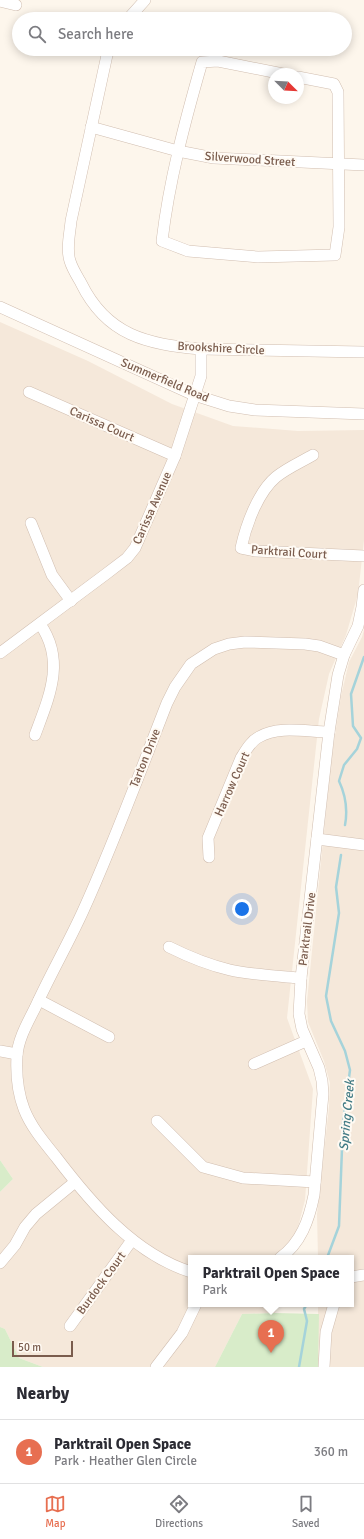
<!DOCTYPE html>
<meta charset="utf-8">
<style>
body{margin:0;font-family:Signika,sans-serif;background:#f2f2f3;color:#2b2b33}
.compass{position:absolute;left:268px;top:68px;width:36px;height:36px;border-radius:50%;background:#fff;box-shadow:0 2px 10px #0003;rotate:114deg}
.scale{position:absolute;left:12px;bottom:10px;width:61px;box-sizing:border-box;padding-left:4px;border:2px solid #7a5c4d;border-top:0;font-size:11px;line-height:14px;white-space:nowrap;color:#7a5c4d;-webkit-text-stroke:3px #fffaf3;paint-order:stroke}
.you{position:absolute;left:242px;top:909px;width:14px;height:14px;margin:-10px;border:3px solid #fff;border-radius:50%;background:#1a73e8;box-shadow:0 0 0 6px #1a73e833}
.badge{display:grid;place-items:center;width:26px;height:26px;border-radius:50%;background:#e76f51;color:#fff;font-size:13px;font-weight:700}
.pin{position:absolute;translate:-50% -33px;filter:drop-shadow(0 1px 2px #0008)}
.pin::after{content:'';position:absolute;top:21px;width:14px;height:12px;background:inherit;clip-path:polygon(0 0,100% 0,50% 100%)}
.popup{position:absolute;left:188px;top:1255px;width:166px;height:52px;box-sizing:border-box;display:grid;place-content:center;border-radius:0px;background:#fff;filter:drop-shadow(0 1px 3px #0005);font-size:13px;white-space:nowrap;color:#7c7c81}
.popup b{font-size:15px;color:#2b2b33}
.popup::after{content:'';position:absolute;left:50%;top:100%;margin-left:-8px;border:8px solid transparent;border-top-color:#fff}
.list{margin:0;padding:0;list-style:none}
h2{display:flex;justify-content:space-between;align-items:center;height:52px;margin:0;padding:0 16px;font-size:17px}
h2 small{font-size:13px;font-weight:400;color:#7c7c81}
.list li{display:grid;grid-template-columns:26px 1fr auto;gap:12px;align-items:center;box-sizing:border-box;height:64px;padding:0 16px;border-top:1px solid #e1e1e2}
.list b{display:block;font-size:15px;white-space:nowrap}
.list p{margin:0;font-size:13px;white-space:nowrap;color:#7c7c81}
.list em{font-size:13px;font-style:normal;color:#7c7c81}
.icon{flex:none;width:22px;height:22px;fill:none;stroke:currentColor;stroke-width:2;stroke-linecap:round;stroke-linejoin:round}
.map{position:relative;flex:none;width:364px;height:1367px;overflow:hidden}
.search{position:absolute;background:#fff;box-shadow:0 2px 10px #0003;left:12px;right:12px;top:12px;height:44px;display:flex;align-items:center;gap:10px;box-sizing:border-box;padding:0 14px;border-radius:22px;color:#7c7c81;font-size:15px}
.sheet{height:116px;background:#fff}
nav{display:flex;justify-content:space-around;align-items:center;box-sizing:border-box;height:56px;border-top:1px solid #e1e1e2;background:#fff;font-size:11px;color:#7c7c81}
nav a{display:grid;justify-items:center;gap:2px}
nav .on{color:#e76f51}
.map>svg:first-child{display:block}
.residential{fill:#f5e8da}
.green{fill:#d8ecc9}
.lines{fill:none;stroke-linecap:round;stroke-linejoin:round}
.stream{stroke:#a5d3da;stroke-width:2.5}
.minor-casing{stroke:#d1beb0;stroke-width:12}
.minor{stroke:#fff;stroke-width:11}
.labels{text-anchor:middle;stroke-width:4;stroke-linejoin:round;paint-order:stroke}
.street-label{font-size:12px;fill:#7a5c4d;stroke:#fffaf3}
.water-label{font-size:13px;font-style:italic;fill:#437c86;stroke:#fffaf3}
</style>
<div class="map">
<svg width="364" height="1367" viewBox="0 0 364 1367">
<rect width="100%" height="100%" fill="#fdf6ec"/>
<g class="residential">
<path d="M0 322 88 361 172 404 233 426 298 431 364 430V540L358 594 346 635 329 674 319 719 287 1018 313 1089 305 1200 290 1258H191V1304H278L275 1313 242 1314 215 1367H43L19 1358 5 1329 0 1327V1192L13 1179 0 1160Z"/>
<path d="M364 630V1367H318V1304H351V1258H318L317 1214 329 1107 330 1083 324 1061 308 1022 307 1001 331 761 341 696 349 662 362 637Z"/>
</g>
<g class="green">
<path d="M0 1160 13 1179 0 1192Z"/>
<path d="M275 1313 319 1314 318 1367H215L242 1314Z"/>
<path d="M0 1327 5 1329 19 1358 43 1367H0Z"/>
</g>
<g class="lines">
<g class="stream">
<path d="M345 825C348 809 346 796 339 781L344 765 357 749 361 738 353 726 351 694 364 657"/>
<path d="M327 1258 339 1226 343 1123 350 1070 345 1051 331 1021 326 996 339 913 336 887 341 855"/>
<path d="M299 1367 307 1321 304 1309 307 1304"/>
</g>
<defs>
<g id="minor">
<path d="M0 1 16 5"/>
<path d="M128 19 145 0"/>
<path d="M110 49 107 55 71 221C70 233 66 249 70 261 72 268 77 276 81 283 107 336 147 344 201 349L364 352"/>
<path d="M283 74 218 61 202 62C185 121 169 181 162 241L188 251 258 257 335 255 339 227 338 92 334 84 298 77"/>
<path d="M91 127 178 151 214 158 364 165"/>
<path d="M0 307 194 395 229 406 255 410 364 414"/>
<path d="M29 392 175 456"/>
<path d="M313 455C301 462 287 468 276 477 258 492 246 525 241 548L256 551 364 556"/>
<path d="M31 523 52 575 71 601"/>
<path d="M0 653 106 574 127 558 135 548 175 456 201 376V349"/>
<path d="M35 735C49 697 66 661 40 624"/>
<path d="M317 839 364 845"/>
<path d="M209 857 208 838 241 758C246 750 251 741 259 737 278 725 308 732 329 732"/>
<path d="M169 947C189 957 209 965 230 970 253 975 277 976 301 978"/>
<path d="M39 1000 109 1037"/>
<path d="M0 1051 17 1054"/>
<path d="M254 1064 306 1041"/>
<path d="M157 1121 203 1167 243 1178 315 1182"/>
<path d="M280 1258C301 1243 309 1220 314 1195L323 1094 322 1081 319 1068 302 1029 299 1014 301 978 329 732 338 675 344 655 358 626 362 607 364 590"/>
<path d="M0 1263 15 1245 25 1227 36 1214 75 1182"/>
<path d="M191 1272C134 1254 91 1203 56 1157 44 1142 31 1127 24 1109 18 1093 16 1073 17 1056 18 1039 28 1022 35 1008 50 975 68 944 83 911 114 843 140 772 167 703L175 687 191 664 214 649 229 644 245 642 305 644 319 646 344 655"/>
<path d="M351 1277 364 1275"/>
<path d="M70 1326 132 1240"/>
<path d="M156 1367 182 1333 196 1304"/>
<path d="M324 1367 326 1332 334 1304"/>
</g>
</defs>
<use href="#minor" class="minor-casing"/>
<use href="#minor" class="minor"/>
</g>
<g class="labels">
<g class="street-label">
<text transform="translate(250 159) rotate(4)" y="4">Silverwood Street</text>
<text transform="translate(221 348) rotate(3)" y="4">Brookshire Circle</text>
<text transform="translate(165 380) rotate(23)" y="4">Summerfield Road</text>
<text transform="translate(102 424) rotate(24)" y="4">Carissa Court</text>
<text transform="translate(152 508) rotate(-66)" y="4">Carissa Avenue</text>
<text transform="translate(289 552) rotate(4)" y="4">Parktrail Court</text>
<text transform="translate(145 758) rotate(-68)" y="4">Tarton Drive</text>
<text transform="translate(232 784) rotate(-66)" y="4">Harrow Court</text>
<text transform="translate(307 929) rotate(-83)" y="4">Parktrail Drive</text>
<text transform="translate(101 1283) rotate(-54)" y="4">Burdock Court</text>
</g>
<g class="water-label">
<text transform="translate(346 1115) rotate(-85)" y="5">Spring Creek</text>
</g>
</g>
</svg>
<svg class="compass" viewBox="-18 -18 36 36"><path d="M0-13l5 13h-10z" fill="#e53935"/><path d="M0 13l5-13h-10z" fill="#7c7c81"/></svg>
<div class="scale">50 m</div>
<div class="you"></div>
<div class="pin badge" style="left:271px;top:1353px">1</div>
<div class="popup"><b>Parktrail Open Space</b>Park</div>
<div class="search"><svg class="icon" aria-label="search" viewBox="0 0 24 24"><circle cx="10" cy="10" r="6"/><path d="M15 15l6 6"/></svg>Search here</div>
</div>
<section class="sheet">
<h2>Nearby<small></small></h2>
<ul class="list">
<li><span class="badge">1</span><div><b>Parktrail Open Space</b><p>Park · Heather Glen Circle</p></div><em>360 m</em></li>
</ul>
</section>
<nav>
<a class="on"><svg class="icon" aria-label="map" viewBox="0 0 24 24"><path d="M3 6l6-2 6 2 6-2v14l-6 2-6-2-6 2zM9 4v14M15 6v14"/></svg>Map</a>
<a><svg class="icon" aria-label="directions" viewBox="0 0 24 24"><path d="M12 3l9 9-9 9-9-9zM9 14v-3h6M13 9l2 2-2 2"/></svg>Directions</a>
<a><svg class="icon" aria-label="saved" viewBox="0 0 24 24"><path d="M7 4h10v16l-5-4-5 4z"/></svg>Saved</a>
</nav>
